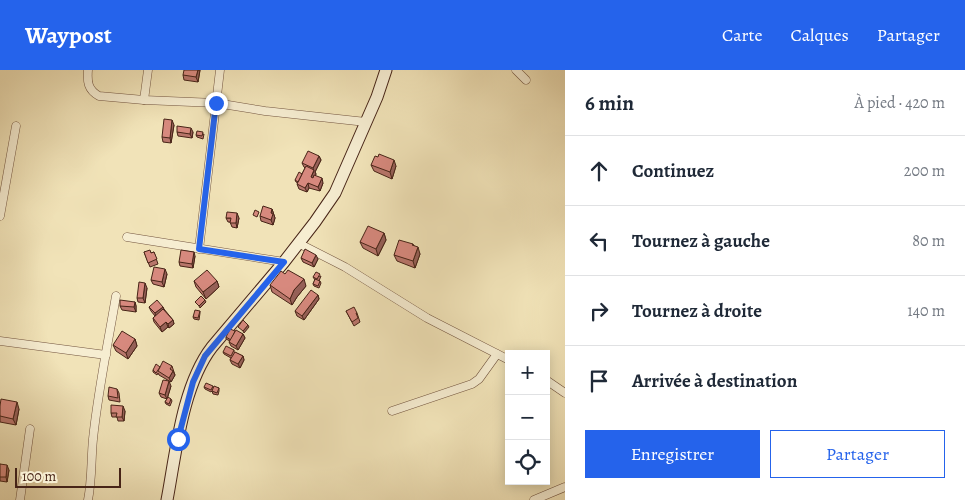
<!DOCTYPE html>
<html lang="fr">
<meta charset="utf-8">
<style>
body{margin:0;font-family:Alegreya,serif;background:#f6f6f7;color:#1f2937}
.controls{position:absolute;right:15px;bottom:15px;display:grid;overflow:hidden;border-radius:0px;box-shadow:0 2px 12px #0003}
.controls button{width:45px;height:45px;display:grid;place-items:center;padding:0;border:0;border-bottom:1px solid #e0e1e3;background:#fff;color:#1f2937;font:25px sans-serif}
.scale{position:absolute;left:15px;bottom:12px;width:106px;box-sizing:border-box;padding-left:5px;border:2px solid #472417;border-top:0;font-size:14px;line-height:18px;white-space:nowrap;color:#472417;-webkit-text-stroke:4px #f6edd1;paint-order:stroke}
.stop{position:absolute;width:15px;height:15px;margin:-11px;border:4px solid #2563eb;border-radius:50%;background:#fff}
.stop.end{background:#2563eb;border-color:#fff;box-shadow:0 1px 5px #0008}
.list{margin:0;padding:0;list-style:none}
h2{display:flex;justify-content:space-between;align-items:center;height:65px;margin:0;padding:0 20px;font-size:21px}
h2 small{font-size:16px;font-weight:400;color:#747a83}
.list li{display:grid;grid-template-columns:32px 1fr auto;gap:15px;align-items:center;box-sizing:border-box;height:70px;padding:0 20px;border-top:1px solid #e0e1e3}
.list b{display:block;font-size:19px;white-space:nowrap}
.list em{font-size:16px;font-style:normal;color:#747a83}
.actions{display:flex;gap:10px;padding:15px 20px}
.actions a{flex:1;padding:11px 0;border:1px solid #2563eb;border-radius:0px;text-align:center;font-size:18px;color:#2563eb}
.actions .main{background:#2563eb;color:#fff}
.icon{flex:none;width:28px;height:28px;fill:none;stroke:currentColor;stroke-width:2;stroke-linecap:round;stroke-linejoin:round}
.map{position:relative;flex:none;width:565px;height:430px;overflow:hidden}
header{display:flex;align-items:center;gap:30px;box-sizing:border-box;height:70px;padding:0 25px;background:#2563eb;color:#fff}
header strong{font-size:24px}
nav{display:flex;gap:28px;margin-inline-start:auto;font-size:18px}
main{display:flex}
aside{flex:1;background:#fff}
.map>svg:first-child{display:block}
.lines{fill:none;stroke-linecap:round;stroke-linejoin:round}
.minor-casing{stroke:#72543f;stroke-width:9}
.secondary-casing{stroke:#472417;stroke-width:13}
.minor{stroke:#f6edd1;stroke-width:8}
.secondary{stroke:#f6edd1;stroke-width:11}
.wall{fill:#b9766c;stroke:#472417}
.shaded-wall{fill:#966058;stroke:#472417}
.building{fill:#d7897e;stroke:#472417}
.route{stroke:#2563eb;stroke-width:6}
</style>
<header>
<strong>Waypost</strong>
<nav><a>Carte</a><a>Calques</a><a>Partager</a></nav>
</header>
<main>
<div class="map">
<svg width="565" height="430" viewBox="0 0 565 430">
<rect width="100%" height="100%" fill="#f1e3b8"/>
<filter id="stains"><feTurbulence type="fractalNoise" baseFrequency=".004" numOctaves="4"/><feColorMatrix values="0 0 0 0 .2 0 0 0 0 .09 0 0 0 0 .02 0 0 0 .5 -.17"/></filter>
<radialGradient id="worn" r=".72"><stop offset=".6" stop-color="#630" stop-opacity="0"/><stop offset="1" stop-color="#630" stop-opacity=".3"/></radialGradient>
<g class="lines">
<defs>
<g id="minor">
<path d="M88 0C87 12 88 20 99 26L144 30 216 33 265 41 366 52"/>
<path d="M516 0 526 10"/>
<path d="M144 30 148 0"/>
<path d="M0 146 16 56"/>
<path d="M127 167 284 192"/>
<path d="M298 173 345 197 427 248 509 290"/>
<path d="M199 179 220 0"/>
<path d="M0 271 106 285"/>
<path d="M546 310 565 323"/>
<path d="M392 341 472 314 479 309 497 284"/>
<path d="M20 430 30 359"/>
<path d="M88 430C92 410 91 390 93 369 98 321 108 273 116 226"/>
<path d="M534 430 565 417"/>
</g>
<path id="secondary" d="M167 430C176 383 182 316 212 277L284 192 315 152 335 123 377 27 386 0"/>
</defs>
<use href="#minor" class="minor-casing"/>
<use href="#secondary" class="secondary-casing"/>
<use href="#minor" class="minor"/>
<use href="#secondary" class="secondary"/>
</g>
<g class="wall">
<path d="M200 0 198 12 184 10 183 5Z"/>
<path d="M174 55 171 73 163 72 162 67Z"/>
<path d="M177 62H193L192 68 178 66Z"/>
<path d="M204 64 203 69 197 67 196 65Z"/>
<path d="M319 86 321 90 315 102 316 104 315 106 323 113 320 121 309 118 307 122 299 119 297 114 298 113 296 112 295 110 302 104 305 98 304 97 302 93Z"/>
<path d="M371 95 396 96 392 109 374 101Z"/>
<path d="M272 139 275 148 273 155 261 151 260 146Z"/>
<path d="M226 148H239L237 158 232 157 230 152H228Z"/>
<path d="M384 163 386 170 378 186 363 178 360 172Z"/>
<path d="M413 174 420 184 415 198 397 191 394 185Z"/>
<path d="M144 182 151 183 154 182 158 194 150 197Z"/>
<path d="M195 186 193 198 180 196 179 192Z"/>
<path d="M301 188 318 189 314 197 303 192Z"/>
<path d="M167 204 164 217 153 214 151 210Z"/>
<path d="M321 206 319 211H320L321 213 319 218 314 216 313 214 315 210 313 207Z"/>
<path d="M194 211H217L219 217 206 229 196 217Z"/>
<path d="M270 215 306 216 297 227 292 235 272 222Z"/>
<path d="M147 218 145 233 138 232 137 228Z"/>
<path d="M318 225 319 229 304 250 297 246 295 241Z"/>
<path d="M135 232 136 236V242L122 240 120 236Z"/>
<path d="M149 237H163L164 239 173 250 174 254 169 258 168 257 162 262 154 252 153 248 155 246 151 241Z"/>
<path d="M200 241V243L199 250 194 249 193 247Z"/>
<path d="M346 241 357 243 360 252 354 256Z"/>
<path d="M235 261 243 264 245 268 238 280 231 276 229 272 230 271 226 269V267Z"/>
<path d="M135 269 137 276 128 289 116 281 113 275Z"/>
<path d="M234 280V282L243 286 244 290 240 298 232 294 230 290 231 288 224 284 223 282Z"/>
<path d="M172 296 175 305 171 312 159 305 158 303 157 305 153 302V300L160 297Z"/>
<path d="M171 316 167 329H171L172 331 170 336 166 334 165 332 167 329 161 327 159 323Z"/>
<path d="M204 317H213L219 318V321L218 325 213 324 212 321 211 322 205 319Z"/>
<path d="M117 319 119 323 120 332 109 330 108 326Z"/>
<path d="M0 336 19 339 16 355 0 352Z"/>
<path d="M125 341 124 351H118L117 347H112L111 343Z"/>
<path d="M0 394 9 400 7 412 0 411Z"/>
</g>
<g class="shaded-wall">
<path d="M198 0H200L198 12 196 7Z"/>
<path d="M172 50 174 55 171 73 170 68Z"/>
<path d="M191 58 193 62 192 68 190 64Z"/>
<path d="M319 86 321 90 315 102 316 104 313 111 311 107 314 101 313 98Z"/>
<path d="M394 90 396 96 392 109 390 102Z"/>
<path d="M322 108 323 113 320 121 318 117Z"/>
<path d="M308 113 309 118 307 122 305 118Z"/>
<path d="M272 139 275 148 273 155 271 150V143Z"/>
<path d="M237 143 239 148 237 158 236 153Z"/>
<path d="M384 163 386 170 378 186 376 179Z"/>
<path d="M418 177 420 184 415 198 413 191Z"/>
<path d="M194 182 195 186 193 198 192 194Z"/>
<path d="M316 185 318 189 314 197 312 193Z"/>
<path d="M165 199 167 204 164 217 162 212Z"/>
<path d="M304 209 306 216 297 227 292 235 290 229 294 220Z"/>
<path d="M217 211 219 217 206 229 203 222Z"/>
<path d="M145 213 147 218 145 233 143 228Z"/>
<path d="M318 225 319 229 304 250 302 246Z"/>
<path d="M205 230 206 232 200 238 199 236Z"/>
<path d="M135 232 136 236V242L134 237Z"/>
<path d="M163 237 164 241 156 248 155 243Z"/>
<path d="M173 250 174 254 169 258 168 254Z"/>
<path d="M166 252 168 257 162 262 160 257Z"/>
<path d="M248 255 249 257 244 263 243 261Z"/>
<path d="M243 264 245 268 238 280 236 276Z"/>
<path d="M135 269 137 276 128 289 126 283Z"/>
<path d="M243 286 244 290 240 298 238 294Z"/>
<path d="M173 301 175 305 171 312 169 308Z"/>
<path d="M169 311 171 316 167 329 165 325Z"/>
<path d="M17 332 19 339 16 355 13 349Z"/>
<path d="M123 336 125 341 124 351 122 347Z"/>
<path d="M7 395 9 400 7 412 6 407Z"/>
</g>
<g class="building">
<path d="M184 0H198L196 7 183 5Z"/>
<path d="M164 49 172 50 170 68 162 67Z"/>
<path d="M177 56 191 58 190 64 177 62Z"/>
<path d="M197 61 203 62 202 66 196 65Z"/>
<path d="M308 81 319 86 313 98 302 93Z"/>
<path d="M379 84 394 90 390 102 371 95 375 86 378 87Z"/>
<path d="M306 96 314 100 311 107 313 108 314 105 322 108 318 117 308 113 305 118 297 114Z"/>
<path d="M299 102 302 104 298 112 295 110Z"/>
<path d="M263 136 272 139 271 143 273 144 271 150 260 146Z"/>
<path d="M255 140 259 142 257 147 253 145Z"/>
<path d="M227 142 237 143 236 153H230L231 148H226Z"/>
<path d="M368 156 384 163 376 179 360 172Z"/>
<path d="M399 170 413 174 412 175 418 177 413 191 394 185Z"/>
<path d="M305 179 316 185 312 193 301 188Z"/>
<path d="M150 180 151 183 154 182 157 189 148 193 144 182Z"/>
<path d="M181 180 194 182 192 194 179 192Z"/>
<path d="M154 197 165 199 162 212 151 210Z"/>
<path d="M207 200 217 211 203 222 194 211Z"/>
<path d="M288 200 304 209 294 220 290 229 270 215 281 201 285 204Z"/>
<path d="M316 202 320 204 317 209 313 207Z"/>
<path d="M315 209 320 211 318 216 313 214Z"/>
<path d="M139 212 145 213 143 228H137Z"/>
<path d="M311 220 318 225 302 246 295 241Z"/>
<path d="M201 226 205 230 199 236 195 232Z"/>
<path d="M120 230 135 232 134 237 120 236Z"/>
<path d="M157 230 163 237 155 243 149 237Z"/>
<path d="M354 237 357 243H356L358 248 352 252 346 241Z"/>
<path d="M163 239 173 250 168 254 166 252 160 257 153 248Z"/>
<path d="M195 240 200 241 198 248 193 247Z"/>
<path d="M243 250 248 255 243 261 238 257Z"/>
<path d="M230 259 235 261 231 270 226 267Z"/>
<path d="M236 260 243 264 236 276 229 272Z"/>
<path d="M122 261 135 269 126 283 113 275Z"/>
<path d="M226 276 234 280 231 286 223 282Z"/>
<path d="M235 282 243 286 238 294 230 290Z"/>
<path d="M163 291 172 296 170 299 173 301 169 308 158 301Z"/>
<path d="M156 294 160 297 156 303 153 300Z"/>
<path d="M163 310 169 311 165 325 159 323Z"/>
<path d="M206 313 213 316 211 320 204 317Z"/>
<path d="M214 316 219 318 217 323 212 321Z"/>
<path d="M109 317 117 319 118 328 108 326Z"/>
<path d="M168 327 171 329 169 334 165 332Z"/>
<path d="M1 329 17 332 13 349 0 346V336Z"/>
<path d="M111 335 123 336 122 347H116L117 343H111Z"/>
<path d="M0 394 7 395 6 407H0Z"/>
</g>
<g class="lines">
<path class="route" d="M178 369 193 312 205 286 284 192 199 179 216 33"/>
</g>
<rect width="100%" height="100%" filter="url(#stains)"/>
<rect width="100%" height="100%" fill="url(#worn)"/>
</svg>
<div class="controls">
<button>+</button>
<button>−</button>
<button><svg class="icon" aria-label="locate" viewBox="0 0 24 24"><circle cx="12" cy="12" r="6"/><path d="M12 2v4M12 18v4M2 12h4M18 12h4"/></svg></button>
</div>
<div class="scale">100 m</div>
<div class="stop" style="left:178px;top:369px"></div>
<div class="stop end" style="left:216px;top:33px"></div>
</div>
<aside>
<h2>6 min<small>À pied · 420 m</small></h2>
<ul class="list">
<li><svg class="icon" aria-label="ahead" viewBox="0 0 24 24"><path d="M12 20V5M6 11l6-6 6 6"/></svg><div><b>Continuez</b></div><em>200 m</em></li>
<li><svg class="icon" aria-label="left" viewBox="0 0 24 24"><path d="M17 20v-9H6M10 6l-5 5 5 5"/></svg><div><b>Tournez à gauche</b></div><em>80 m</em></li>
<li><svg class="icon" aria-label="right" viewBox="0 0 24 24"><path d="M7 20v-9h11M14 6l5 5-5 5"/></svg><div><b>Tournez à droite</b></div><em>140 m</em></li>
<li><svg class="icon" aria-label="arrive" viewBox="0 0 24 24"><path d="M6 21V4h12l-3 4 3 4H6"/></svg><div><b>Arrivée à destination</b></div></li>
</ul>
<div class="actions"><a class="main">Enregistrer</a><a>Partager</a></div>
</aside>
</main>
